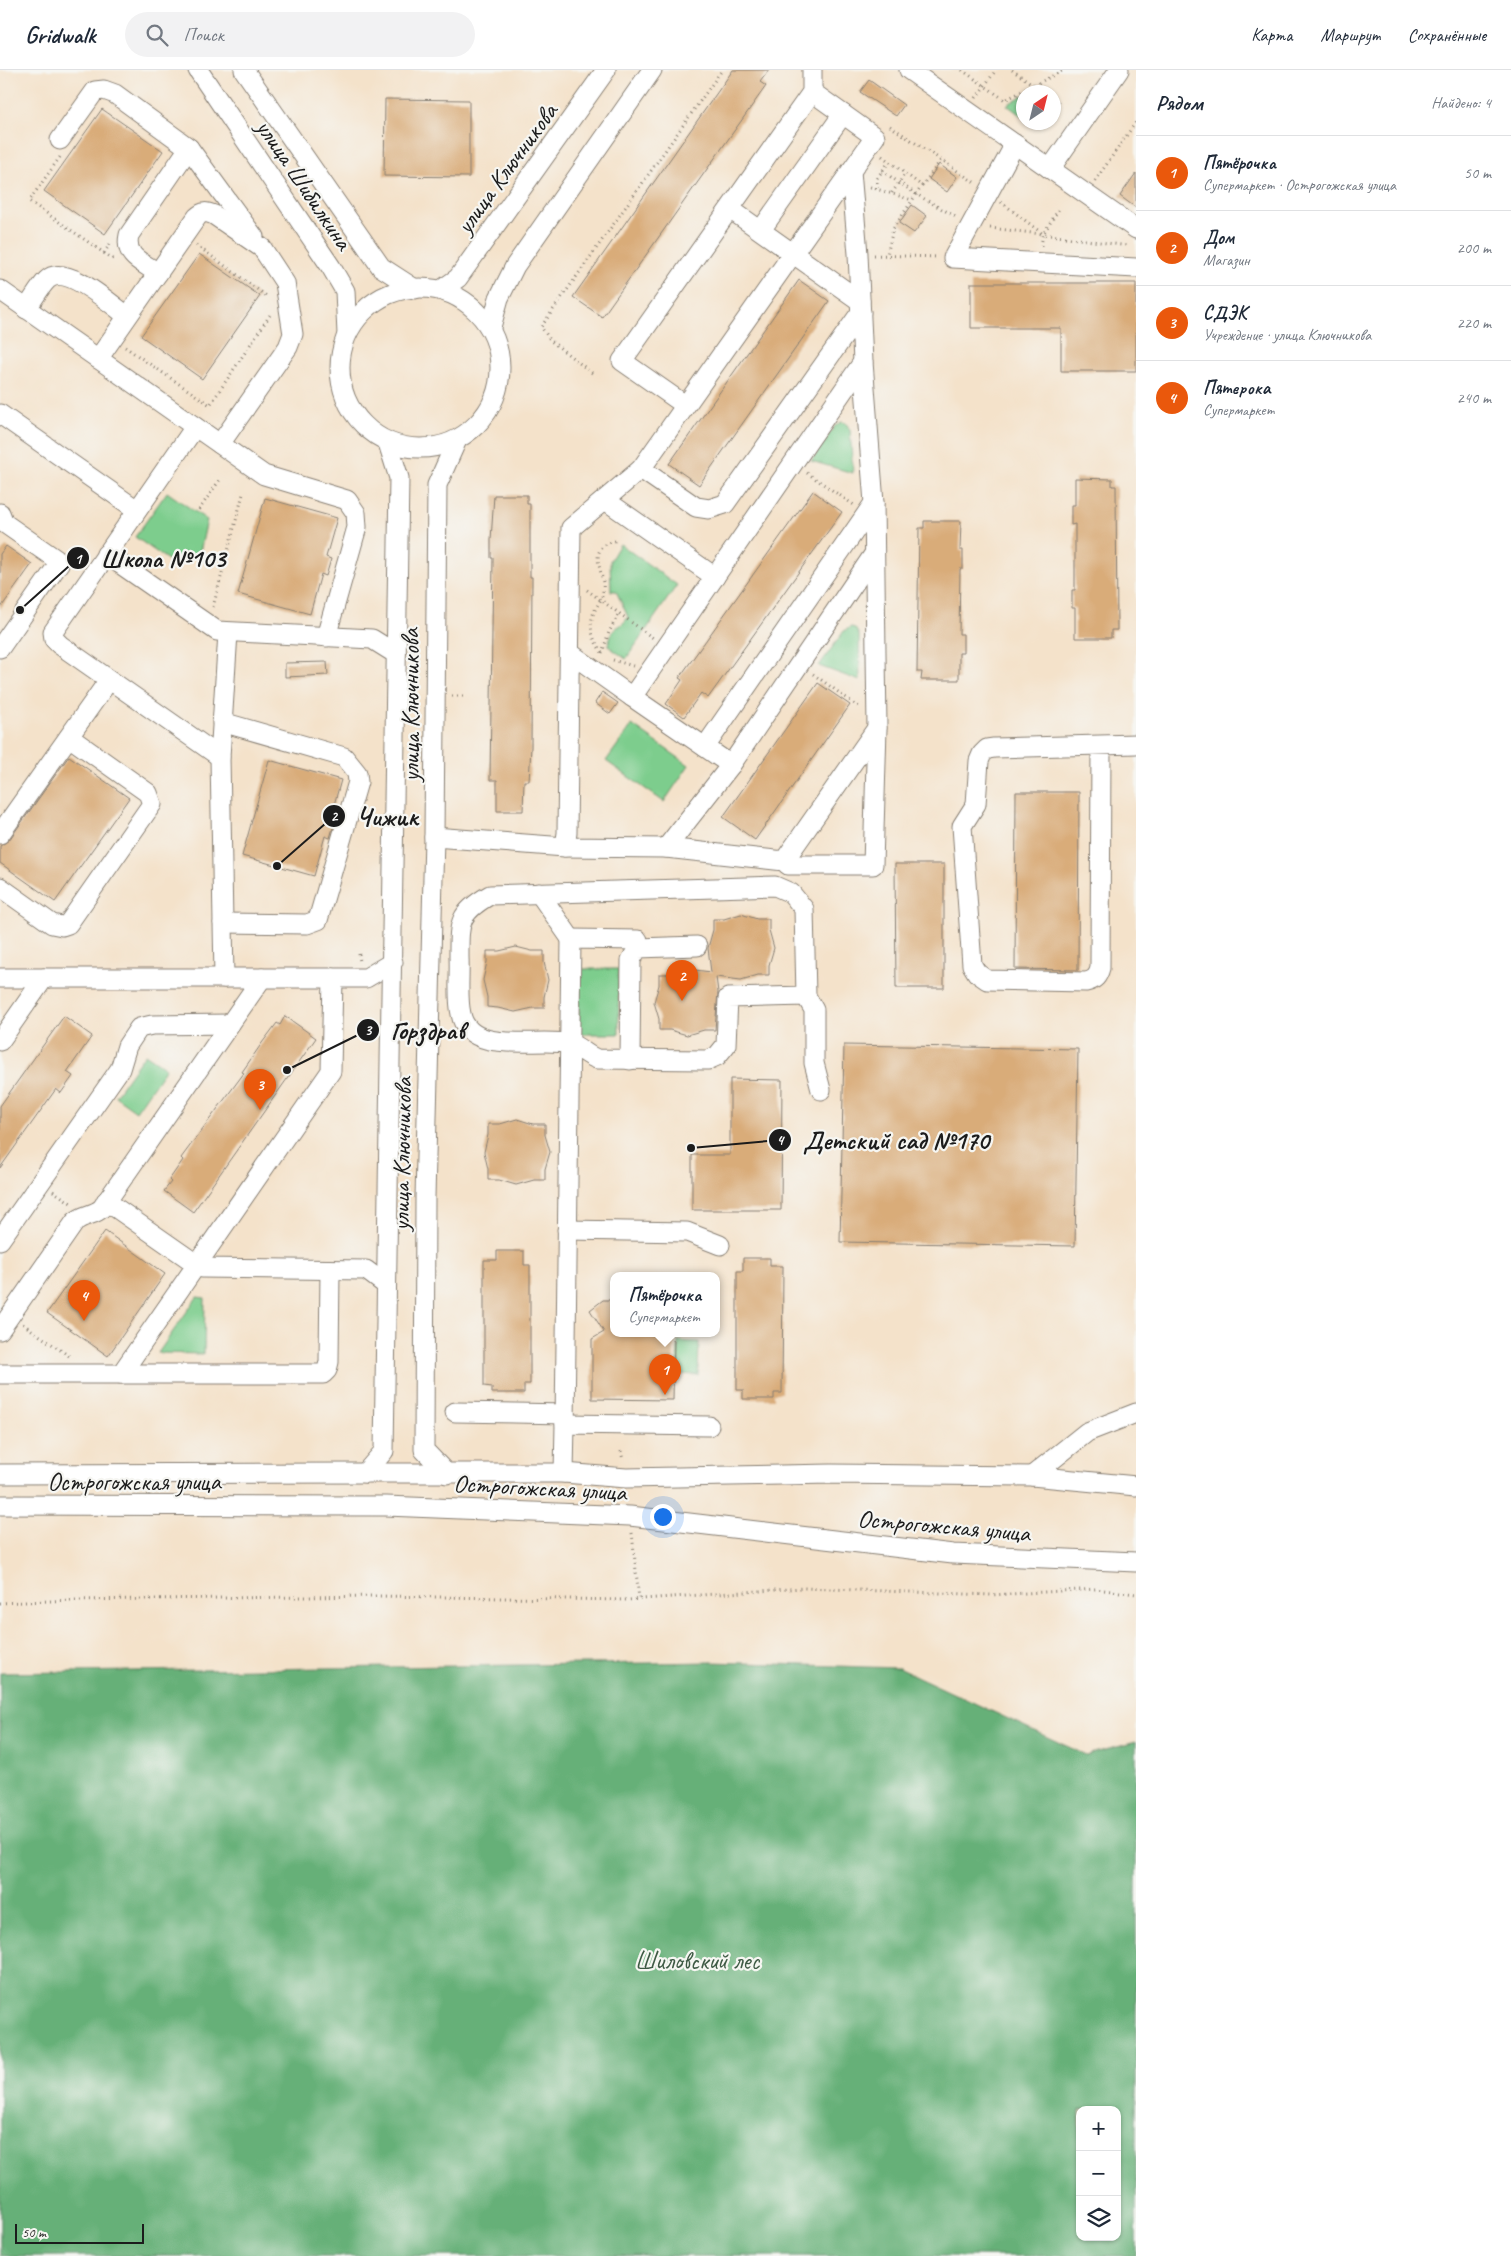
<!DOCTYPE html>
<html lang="ru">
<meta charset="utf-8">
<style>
body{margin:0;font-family:Caveat,sans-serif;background:#f2f2f3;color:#1f2937}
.controls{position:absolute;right:15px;bottom:15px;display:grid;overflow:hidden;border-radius:10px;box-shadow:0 1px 4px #0004}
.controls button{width:45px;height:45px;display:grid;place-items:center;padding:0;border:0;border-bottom:1px solid #e0e1e3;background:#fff;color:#1f2937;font:25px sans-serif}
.compass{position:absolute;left:1016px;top:15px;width:45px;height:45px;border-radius:50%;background:#fff;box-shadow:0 1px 4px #0004;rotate:35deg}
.scale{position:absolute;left:15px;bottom:12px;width:129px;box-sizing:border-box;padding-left:5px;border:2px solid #1c1c1c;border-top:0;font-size:14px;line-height:18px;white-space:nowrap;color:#1c1c1c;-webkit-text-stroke:4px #f6f6f2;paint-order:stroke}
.you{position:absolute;left:662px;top:1446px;width:18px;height:18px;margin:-12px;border:4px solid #fff;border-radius:50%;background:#1a73e8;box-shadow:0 0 0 8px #1a73e833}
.badge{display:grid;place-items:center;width:32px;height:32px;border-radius:50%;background:#ea580c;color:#fff;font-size:16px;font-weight:700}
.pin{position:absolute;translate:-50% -41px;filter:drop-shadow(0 1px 2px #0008)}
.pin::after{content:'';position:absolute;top:26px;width:18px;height:15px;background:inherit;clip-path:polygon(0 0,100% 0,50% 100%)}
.popup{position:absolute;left:610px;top:1202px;width:110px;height:65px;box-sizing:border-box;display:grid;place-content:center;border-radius:10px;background:#fff;filter:drop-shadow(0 1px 4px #0005);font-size:16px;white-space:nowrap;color:#747a83}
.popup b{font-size:19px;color:#1f2937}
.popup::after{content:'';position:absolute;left:50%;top:100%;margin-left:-10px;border:10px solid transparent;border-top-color:#fff}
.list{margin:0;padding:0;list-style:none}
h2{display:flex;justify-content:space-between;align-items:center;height:65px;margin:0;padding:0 20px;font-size:21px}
h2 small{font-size:16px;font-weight:400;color:#747a83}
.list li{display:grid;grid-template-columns:32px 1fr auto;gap:15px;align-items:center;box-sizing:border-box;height:75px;padding:0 20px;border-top:1px solid #e0e1e3}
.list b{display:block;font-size:19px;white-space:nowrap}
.list p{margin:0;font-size:16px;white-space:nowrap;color:#747a83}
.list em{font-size:16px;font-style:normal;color:#747a83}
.icon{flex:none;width:28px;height:28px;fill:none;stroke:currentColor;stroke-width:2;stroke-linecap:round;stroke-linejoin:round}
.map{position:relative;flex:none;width:1136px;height:2186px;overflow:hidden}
header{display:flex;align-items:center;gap:30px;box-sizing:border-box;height:70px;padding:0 25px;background:#fff;border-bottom:1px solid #e0e1e3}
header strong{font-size:24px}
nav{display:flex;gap:28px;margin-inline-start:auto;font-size:18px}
.search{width:350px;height:45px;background:#f2f2f3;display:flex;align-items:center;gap:12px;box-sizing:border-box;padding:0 18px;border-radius:28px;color:#747a83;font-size:19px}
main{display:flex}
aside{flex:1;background:#fff}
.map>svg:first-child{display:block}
.green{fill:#7dcd8d;stroke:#4c7454}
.forest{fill:#66b078;stroke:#41664a;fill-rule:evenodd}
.building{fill:#d9ac79}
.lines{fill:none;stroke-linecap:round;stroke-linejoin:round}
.minor-casing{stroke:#887f73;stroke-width:21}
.path{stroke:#887f73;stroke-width:3;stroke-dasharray:1 4;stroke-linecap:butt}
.minor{stroke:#fff;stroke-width:19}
.labels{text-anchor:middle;stroke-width:4.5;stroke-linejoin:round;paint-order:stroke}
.street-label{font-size:25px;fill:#1c1c1c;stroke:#f6f6f2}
.park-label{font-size:25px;fill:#3e5a44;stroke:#f6f6f2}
.leader{fill:none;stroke:#1c1c1c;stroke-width:2}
.callout-dot{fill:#1c1c1c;stroke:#f6f6f2;stroke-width:2}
.mark-label{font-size:15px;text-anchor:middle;font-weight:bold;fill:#fff}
.callout-label{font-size:26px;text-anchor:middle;font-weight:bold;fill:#1c1c1c;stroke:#f6f6f2;stroke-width:4.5;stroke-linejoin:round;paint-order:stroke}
</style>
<header>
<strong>Gridwalk</strong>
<div class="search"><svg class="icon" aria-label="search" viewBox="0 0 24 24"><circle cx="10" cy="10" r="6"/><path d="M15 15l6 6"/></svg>Поиск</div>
<nav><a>Карта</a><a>Маршрут</a><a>Сохранённые</a></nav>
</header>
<main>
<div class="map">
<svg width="1136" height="2186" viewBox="0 0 1136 2186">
<rect width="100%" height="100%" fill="#f6f6f2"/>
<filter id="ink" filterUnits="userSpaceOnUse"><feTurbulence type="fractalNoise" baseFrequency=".02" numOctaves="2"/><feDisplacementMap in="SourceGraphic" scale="10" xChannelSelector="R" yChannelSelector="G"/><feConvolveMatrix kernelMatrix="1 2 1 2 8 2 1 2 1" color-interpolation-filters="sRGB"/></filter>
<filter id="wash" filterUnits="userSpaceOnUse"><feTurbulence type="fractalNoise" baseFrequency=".0096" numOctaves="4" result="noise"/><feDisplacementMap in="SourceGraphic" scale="20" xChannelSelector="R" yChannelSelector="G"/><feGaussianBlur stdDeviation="1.12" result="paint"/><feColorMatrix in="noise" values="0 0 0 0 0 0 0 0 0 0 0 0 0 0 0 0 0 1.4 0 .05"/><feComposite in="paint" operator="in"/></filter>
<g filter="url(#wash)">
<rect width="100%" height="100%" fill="#f4e2ca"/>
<g class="green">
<path d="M1023 25V47L1007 35Z"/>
<path d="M841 352 846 353 850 360 853 403 811 391 835 356Z"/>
<path d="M167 422 207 450 200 482 190 487 184 483 175 495 135 467Z"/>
<path d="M620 474 677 515 626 589 608 576C613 551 619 562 628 547L616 521H611L610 491Z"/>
<path d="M851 557 855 558 859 565 860 611 819 596 844 561Z"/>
<path d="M632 655 689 695 664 732 606 691Z"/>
<path d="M579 899H618L619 964H579Z"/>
<path d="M145 984 166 998 136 1041 115 1026Z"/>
<path d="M197 1227 205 1228 204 1284 158 1283Z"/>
<path d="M678 1271 699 1272 698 1305 677 1304Z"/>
</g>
<path class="forest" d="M712 1592 899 1598 1086 1685 1136 1672V2186H0V1603ZM1080 2040H1117V2167H1080Z"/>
<g id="blocks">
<g class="building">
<path d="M733 0H769L760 12 766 16 602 247 573 227Z"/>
<path d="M869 10 904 35 896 46 860 22Z"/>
<path d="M385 29 469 30V107L384 106Z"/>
<path d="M102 39 163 81 105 164 44 121Z"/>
<path d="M939 94 957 107 947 122 929 109Z"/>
<path d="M1136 103V138L1120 126Z"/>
<path d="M912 135 927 146 914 163 899 153Z"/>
<path d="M199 184 260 226 202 309 141 266Z"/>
<path d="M799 210 829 231 699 415 669 394Z"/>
<path d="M971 213H1136V301H1061V258H971Z"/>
<path d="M1075 408 1112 409V416H1116L1117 560H1111V568H1075V538H1072V520H1075V454L1071 455V435H1075Z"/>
<path d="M813 421 842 442 708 628 701 623 684 647 666 634 682 610 679 608Z"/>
<path d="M494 425H527V434H530V507H532L531 677 529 711H524L523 741H497V710H490L493 488H491V470Z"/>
<path d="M265 428 337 448 326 487 331 489 326 506 321 504 310 544 238 524Z"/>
<path d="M924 451H961L960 480H963V499H960L959 564H963V583H959V610H921L922 602H917L919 458H924Z"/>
<path d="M6 476 32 494 0 539V484Z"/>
<path d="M327 592 328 605 285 607V593Z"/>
<path d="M818 613 850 635 755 770 723 747Z"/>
<path d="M602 622 618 633 610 644 595 633Z"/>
<path d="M69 686 129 728 55 832 0 793V776L9 770Z"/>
<path d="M269 690 341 710 330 749 335 751 330 768 325 766 314 806 242 786Z"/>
<path d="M1016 722H1079L1078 900 1015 899Z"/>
<path d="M895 794H944V918H896Z"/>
<path d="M741 844 757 849H769V860L774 878 769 895V905H758L741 910 716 907 718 922 715 960H704L687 965 670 960H659V949L654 932 659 915V904H670L687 899 711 902 708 878 713 860V849H724Z"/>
<path d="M516 877 532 881H544V892L548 910 544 927V938H533L515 942 498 938 487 937V927L483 910 487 892V881H499Z"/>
<path d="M64 946 92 966 67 1002 73 1006 61 1023 56 1019 0 1098V1036Z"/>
<path d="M285 946 316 968 193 1142 164 1121 171 1112 169 1110 183 1090 181 1088 244 1003 242 1002 262 973 277 953 280 955Z"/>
<path d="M844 975 1078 979 1075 1176 840 1172Z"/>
<path d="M730 1009 782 1010 781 1140H692V1085H730Z"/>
<path d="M517 1049 533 1054H545V1065L550 1082 545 1099V1110H534L516 1115 499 1110H488V1099L484 1082 488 1065V1054H500Z"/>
<path d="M105 1161 165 1204 108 1286 47 1243Z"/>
<path d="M497 1181H524V1195H530V1314H524V1323H492V1317L484 1316V1190H497Z"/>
<path d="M743 1188H770V1196H783L782 1323H774V1329H743V1320H737V1201H743Z"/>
<path d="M603 1230H614V1264H664L674 1271 673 1330 592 1329V1269L604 1262 590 1240Z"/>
</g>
</g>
</g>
<g filter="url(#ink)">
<use href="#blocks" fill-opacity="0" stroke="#887f73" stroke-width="1"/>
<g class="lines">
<defs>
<g id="minor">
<path d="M198 0 331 197 345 221 347 264"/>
<path d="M244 0 381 197 415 219"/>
<path d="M909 0 1136 159"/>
<path d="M60 70 95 21 104 20 115 24 189 78 254 167"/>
<path d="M1015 74 953 188 1136 198"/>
<path d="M1050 99 1119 0"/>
<path d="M730 139 860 231"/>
<path d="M761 160 843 44"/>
<path d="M158 203C142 192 124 187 129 165L189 78"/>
<circle cx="420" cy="298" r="80"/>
<path d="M0 220 264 405 347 430 356 443 357 457 326 567"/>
<path d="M441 220 458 208 606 0"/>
<path d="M26 239C33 230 39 218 47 210 65 192 112 235 127 246"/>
<path d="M491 257 499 228 515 196 652 0"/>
<path d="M98 289 197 147C203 141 206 142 214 145L262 178 285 213 293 264 288 277 220 374"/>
<path d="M685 335 622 291 812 22V0"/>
<path d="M0 344 137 440"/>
<path d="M195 357 53 562 54 569 60 575 220 687"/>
<path d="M641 399 696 437 709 439 725 434 861 242"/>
<path d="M605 430 715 507"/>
<path d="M0 443 4 453 60 492 0 578"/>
<path d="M106 484 217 561 372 569 396 584"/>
<path d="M570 583 632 627"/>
<path d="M222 652 344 687 357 703 358 712 318 850 307 854 223 853"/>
<path d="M1101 675 1100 898C1098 906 1095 910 1086 912L987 910 977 903 972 895 962 756 976 734 979 691 982 684 987 679 994 678 1136 674"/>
<path d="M705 677 874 433"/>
<path d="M731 695 874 484"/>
<path d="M0 764 109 610"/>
<path d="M434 767 565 777 666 778 784 791 788 795H873L877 658 874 433 863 292 858 184 851 101"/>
<path d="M565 777 567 763 571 458 641 399 875 67 812 22"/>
<path d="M666 778 731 695 632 627 863 292"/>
<path d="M784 791 877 658"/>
<path d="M0 817 52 854 62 856 68 854 152 734 148 723 69 667"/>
<path d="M539 823 571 869"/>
<path d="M0 908H366L393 892"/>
<path d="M224 908 220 687 228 563"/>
<path d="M806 926 728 928 726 975 717 986 708 990 597 989C588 986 578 976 571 974 541 966 469 987 461 944 457 927 460 905 459 887 459 853 458 843 490 825L775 816 791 823 804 839 806 926 814 940V993L821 1020"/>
<path d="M0 971 44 908"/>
<path d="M630 990 631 890 638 878 697 876"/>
<path d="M106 1131 202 1198 366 1200 386 1215"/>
<path d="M567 1160 687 1162 720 1175"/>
<path d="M0 1170 120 999 127 976 139 958 152 955 230 954"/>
<path d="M0 1260 75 1152C83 1144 94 1146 102 1138L262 908"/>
<path d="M0 1304H323L327 1300 329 1292 330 1200"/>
<path d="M121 1304 331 1001 333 908"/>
<path d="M455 1342 565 1344"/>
<path d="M565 1354 571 869 638 870V878"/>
<path d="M365 1403 384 1381 399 408 388 373"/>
<path d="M564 1403 565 1354 709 1356"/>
<path d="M0 1404 365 1403H564L626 1408 831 1404 1032 1406 1136 1416"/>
<path d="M447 1404 424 1380 425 1128 434 767 437 415 457 370"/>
<path d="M1032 1406 1087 1362 1136 1343"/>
<path d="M0 1435 386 1436 630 1446 953 1484 1136 1492"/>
</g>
</defs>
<use href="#minor" class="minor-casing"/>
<g class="path">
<path d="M962 0 1005 30 1064 0"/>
<path d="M1012 0 1044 22"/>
<path d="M976 28 996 0"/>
<path d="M1054 29 1061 35"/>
<path d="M890 56 974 112"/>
<path d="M882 86 922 116 893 159 887 185"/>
<path d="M60 87 29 131 104 183 110 174"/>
<path d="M882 101 916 124 956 147"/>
<path d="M1095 111 1136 52"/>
<path d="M922 116 941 90"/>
<path d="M870 117 912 130"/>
<path d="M877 118V108L889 92"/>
<path d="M892 123 905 104"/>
<path d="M1001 132 1043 164 1128 176"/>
<path d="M990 158 1041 164"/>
<path d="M196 175 268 227"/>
<path d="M1041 176 1043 164 1059 139"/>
<path d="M104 183 116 191"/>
<path d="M874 185 938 187"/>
<path d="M125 277 210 335 272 242"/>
<path d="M592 303 551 271 541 257 722 0"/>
<path d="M807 403 854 435"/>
<path d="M199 440 221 408"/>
<path d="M587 520 653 568"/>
<path d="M213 537 243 424"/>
<path d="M602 582C592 569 587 554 596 538 599 533 603 527 603 520 606 502 582 477 619 470"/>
<path d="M602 583 609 562 619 543"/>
<path d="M613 590 633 596"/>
<path d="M813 604 859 637"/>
<path d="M452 626H467"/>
<path d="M359 884 360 892"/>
<path d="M53 1121 71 1133"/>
<path d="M23 1254 69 1286"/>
<path d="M621 1381 623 1390"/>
<path d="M632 1463 639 1529"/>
<path d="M0 1533 72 1530 378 1526 628 1530 803 1518 992 1525 1096 1519 1136 1524"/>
</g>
<use href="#minor" class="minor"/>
</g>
</g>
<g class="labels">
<g class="street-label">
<text transform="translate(506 98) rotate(-54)" y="9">улица Ключникова</text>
<text transform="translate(305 114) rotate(56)" y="9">улица Шибилкина</text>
<text transform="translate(410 635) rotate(-90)" y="9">улица Ключникова</text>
<text transform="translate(401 1084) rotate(-89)" y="9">улица Ключникова</text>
<text x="134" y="1420">Острогожская улица</text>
<text transform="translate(540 1417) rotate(3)" y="9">Острогожская улица</text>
<text transform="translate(944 1455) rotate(5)" y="9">Острогожская улица</text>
</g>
<g class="park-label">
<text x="697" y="1899">Шиловский лес</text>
</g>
</g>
<path class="leader" d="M20 540L78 488M277 796L334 746M287 1000L368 960M691 1078L780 1070"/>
<g class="callout-dot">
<circle cx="20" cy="540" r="5"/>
<circle cx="277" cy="796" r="5"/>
<circle cx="287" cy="1000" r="5"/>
<circle cx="691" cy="1078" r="5"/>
<circle cx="78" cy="488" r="12"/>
<circle cx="334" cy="746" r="12"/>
<circle cx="368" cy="960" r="12"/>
<circle cx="780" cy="1070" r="12"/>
</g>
<g class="mark-label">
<text x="78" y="494">1</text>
<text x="334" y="751">2</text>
<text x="368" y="965">3</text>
<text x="780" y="1075">4</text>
</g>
<g class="callout-label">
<text x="163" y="497">Школа №103</text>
<text x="387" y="755">Чижик</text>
<text x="428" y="969">Горздрав</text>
<text x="896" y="1079">Детский сад №170</text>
</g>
</svg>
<div class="controls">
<button>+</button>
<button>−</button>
<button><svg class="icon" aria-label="layers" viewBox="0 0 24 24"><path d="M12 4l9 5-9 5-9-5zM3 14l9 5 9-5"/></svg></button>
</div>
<svg class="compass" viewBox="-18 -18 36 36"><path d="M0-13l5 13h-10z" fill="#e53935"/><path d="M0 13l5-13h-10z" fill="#747a83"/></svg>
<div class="scale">50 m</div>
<div class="you"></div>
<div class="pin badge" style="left:665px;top:1325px">1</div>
<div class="popup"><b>Пятёрочка</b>Супермаркет</div>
<div class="pin badge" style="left:682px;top:931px">2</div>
<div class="pin badge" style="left:260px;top:1040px">3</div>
<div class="pin badge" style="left:84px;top:1251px">4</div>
</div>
<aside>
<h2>Рядом<small>Найдено: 4</small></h2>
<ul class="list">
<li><span class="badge">1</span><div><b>Пятёрочка</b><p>Супермаркет · Острогожская улица</p></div><em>50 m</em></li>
<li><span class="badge">2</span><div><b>Дом</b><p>Магазин</p></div><em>200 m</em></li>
<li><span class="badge">3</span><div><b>СДЭК</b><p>Учреждение · улица Ключникова</p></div><em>220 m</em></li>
<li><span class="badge">4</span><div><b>Пятерока</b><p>Супермаркет</p></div><em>240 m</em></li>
</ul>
</aside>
</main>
